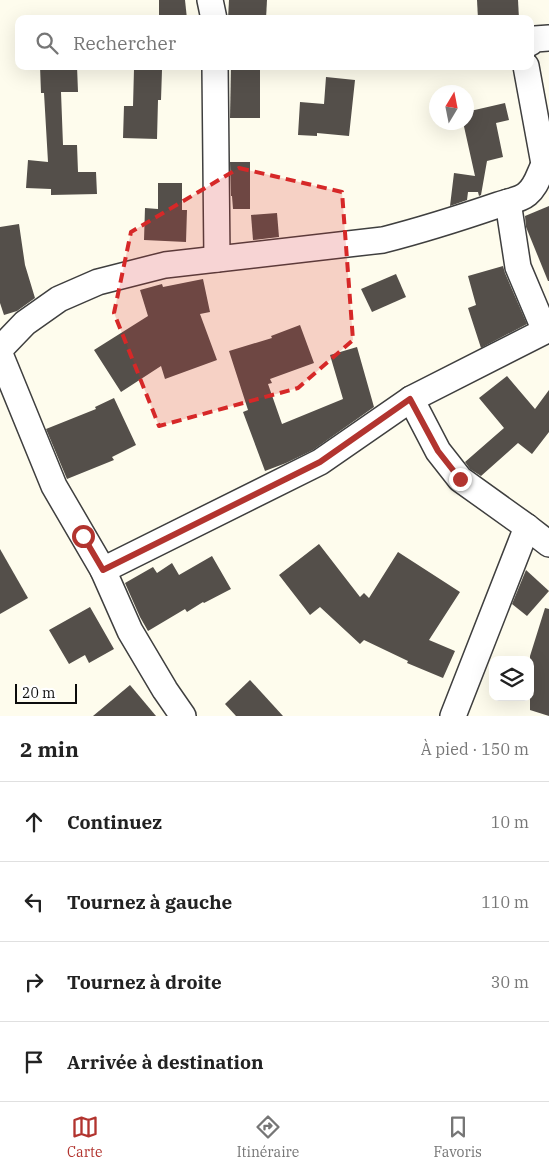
<!DOCTYPE html>
<html lang="fr">
<meta charset="utf-8">
<style>
body{margin:0;font-family:"IBM Plex Serif",serif;background:#f6f6f6;color:#222}
.controls{position:absolute;right:15px;bottom:15px;display:grid;overflow:hidden;border-radius:10px;box-shadow:0 5px 20px #0002}
.controls button{width:45px;height:45px;display:grid;place-items:center;padding:0;border:0;border-bottom:1px solid #e0e0e0;background:#fff;color:#222;font:25px sans-serif}
.compass{position:absolute;left:429px;top:85px;width:45px;height:45px;border-radius:50%;background:#fff;box-shadow:0 5px 20px #0002;rotate:10deg}
.scale{position:absolute;left:15px;bottom:12px;width:62px;box-sizing:border-box;padding-left:5px;border:2px solid #0c0c0c;border-top:0;font-size:14px;line-height:18px;white-space:nowrap;color:#0c0c0c;-webkit-text-stroke:4px #fff;paint-order:stroke}
.stop{position:absolute;width:15px;height:15px;margin:-11px;border:4px solid #b2342f;border-radius:50%;background:#fff}
.stop.end{background:#b2342f;border-color:#fff;box-shadow:0 1px 5px #0008}
.list{margin:0;padding:0;list-style:none}
h2{display:flex;justify-content:space-between;align-items:center;height:65px;margin:0;padding:0 20px;font-size:21px}
h2 small{font-size:16px;font-weight:400;color:#767676}
.list li{display:grid;grid-template-columns:32px 1fr auto;gap:15px;align-items:center;box-sizing:border-box;height:80px;padding:0 20px;border-top:1px solid #e0e0e0}
.list b{display:block;font-size:19px;white-space:nowrap}
.list em{font-size:16px;font-style:normal;color:#767676}
.icon{flex:none;width:28px;height:28px;fill:none;stroke:currentColor;stroke-width:2;stroke-linecap:round;stroke-linejoin:round}
.map{position:relative;flex:none;width:549px;height:716px;overflow:hidden}
.search{position:absolute;background:#fff;box-shadow:0 5px 20px #0002;left:15px;right:15px;top:15px;height:55px;display:flex;align-items:center;gap:12px;box-sizing:border-box;padding:0 18px;border-radius:10px;color:#767676;font-size:19px}
.sheet{height:385px;background:#fff}
nav{display:flex;justify-content:space-around;align-items:center;box-sizing:border-box;height:70px;border-top:1px solid #e0e0e0;background:#fff;font-size:14px;color:#767676}
nav a{display:grid;justify-items:center;gap:2px}
nav .on{color:#b2342f}
.map>svg:first-child{display:block}
.building{fill:#544f4a}
.lines{fill:none;stroke-linecap:round;stroke-linejoin:round}
.minor-casing{stroke:#3f3f3f;stroke-width:28}
.minor{stroke:#fff;stroke-width:25}
.route{stroke:#b2342f;stroke-width:6}
.marked{fill:#d62828;fill-opacity:0.2;stroke:#d62828;stroke-width:4;stroke-dasharray:10 6;stroke-linejoin:round}
</style>
<div class="map">
<svg width="549" height="716" viewBox="0 0 549 716">
<rect width="100%" height="100%" fill="#fefced"/>
<g class="building">
<path d="M159 0H185L187 19H159Z"/>
<path d="M229 0H267L266 19H228Z"/>
<path d="M477 0H518L519 19H478Z"/>
<path d="M40 66H77L78 92H61L63 145H77L78 172H96L97 194 51 195V189L26 188 28 160 48 162 44 93H41Z"/>
<path d="M231 66H260V118H230Z"/>
<path d="M134 69 162 70 161 100H158L157 139 123 138 124 106H133Z"/>
<path d="M326 77 355 80 349 136 317 133V136L298 135 300 102 324 104Z"/>
<path d="M505 103 509 120 496 123 503 157 487 161 481 195 479 196 478 192H468L467 200 450 206 454 173 475 176 463 122H466V112Z"/>
<path d="M230 162H250V209H233L232 196H231Z"/>
<path d="M158 183H182V210H187L186 242 144 240 145 208 158 209Z"/>
<path d="M549 206V281H548L526 227 525 216Z"/>
<path d="M277 213 279 237 253 240 251 215Z"/>
<path d="M19 224 25 265 35 298 17 311 4 315 0 303V227Z"/>
<path d="M503 266 505 273 527 324 481 348 468 308 476 305 468 276Z"/>
<path d="M396 274 406 297 372 312 361 289Z"/>
<path d="M203 279 210 312 200 314 217 360 165 379 161 366 121 392 94 350 148 316 140 290 162 284 163 287Z"/>
<path d="M300 325 314 363 270 379 272 383 268 384 282 424 343 399 330 355 357 347 374 407 313 450 286 463 265 471 243 412 248 410 229 351 272 338 271 336Z"/>
<path d="M507 376 535 409 549 390V432L532 454 518 443 481 476 470 469 465 462 504 428 479 398Z"/>
<path d="M114 398 136 445 112 457 114 460 67 479 46 429 96 409 95 407Z"/>
<path d="M319 544 360 597 364 593 369 598 398 552 460 592 429 640 455 651 443 678 407 663 408 661 364 640 360 644 320 607 310 615 279 575Z"/>
<path d="M0 549 28 598 0 614Z"/>
<path d="M212 556 231 589 204 603 203 602 187 612 185 609 148 631 140 617 125 583 153 567 157 573 172 563 179 575Z"/>
<path d="M526 570 549 591 527 616 512 604Z"/>
<path d="M90 607 114 649 89 663 85 655 69 664 49 630Z"/>
<path d="M545 608 549 609V716L530 710V656Z"/>
<path d="M250 680 283 716H236L225 704Z"/>
<path d="M130 685 156 716H93Z"/>
</g>
<g class="lines">
<defs>
<g id="minor">
<path d="M210 0 214 19"/>
<path d="M530 43 535 39 549 38"/>
<path d="M215 66 217 259"/>
<path d="M526 66 544 164"/>
<path d="M508 202 518 267 545 331"/>
<path d="M0 349 25 323 59 299 98 282 165 265 383 240C422 230 460 218 498 205 507 202 520 200 527 194 540 183 538 170 549 158"/>
<path d="M0 354 54 486 103 570 130 631 165 690 183 716"/>
<path d="M411 399 438 451 460 479 527 527 549 544"/>
<path d="M103 570 320 462 411 399 545 331 549 328"/>
<path d="M453 716 527 527"/>
</g>
</defs>
<use href="#minor" class="minor-casing"/>
<use href="#minor" class="minor"/>
</g>
<g class="lines">
<path class="route" d="M83 536 103 570 320 462 410 399 438 451 460 479"/>
</g>
<path class="marked" d="M239 168 342 192 353 340 298 388 159 426 114 313 131 232Z"/>
</svg>
<div class="controls">
<button><svg class="icon" aria-label="layers" viewBox="0 0 24 24"><path d="M12 4l9 5-9 5-9-5zM3 14l9 5 9-5"/></svg></button>
</div>
<svg class="compass" viewBox="-18 -18 36 36"><path d="M0-13l5 13h-10z" fill="#e53935"/><path d="M0 13l5-13h-10z" fill="#767676"/></svg>
<div class="scale">20 m</div>
<div class="stop" style="left:83px;top:536px"></div>
<div class="stop end" style="left:460px;top:479px"></div>
<div class="search"><svg class="icon" aria-label="search" viewBox="0 0 24 24"><circle cx="10" cy="10" r="6"/><path d="M15 15l6 6"/></svg>Rechercher</div>
</div>
<section class="sheet">
<h2>2 min<small>À pied · 150 m</small></h2>
<ul class="list">
<li><svg class="icon" aria-label="ahead" viewBox="0 0 24 24"><path d="M12 20V5M6 11l6-6 6 6"/></svg><div><b>Continuez</b></div><em>10 m</em></li>
<li><svg class="icon" aria-label="left" viewBox="0 0 24 24"><path d="M17 20v-9H6M10 6l-5 5 5 5"/></svg><div><b>Tournez à gauche</b></div><em>110 m</em></li>
<li><svg class="icon" aria-label="right" viewBox="0 0 24 24"><path d="M7 20v-9h11M14 6l5 5-5 5"/></svg><div><b>Tournez à droite</b></div><em>30 m</em></li>
<li><svg class="icon" aria-label="arrive" viewBox="0 0 24 24"><path d="M6 21V4h12l-3 4 3 4H6"/></svg><div><b>Arrivée à destination</b></div></li>
</ul>
</section>
<nav>
<a class="on"><svg class="icon" aria-label="map" viewBox="0 0 24 24"><path d="M3 6l6-2 6 2 6-2v14l-6 2-6-2-6 2zM9 4v14M15 6v14"/></svg>Carte</a>
<a><svg class="icon" aria-label="directions" viewBox="0 0 24 24"><path d="M12 3l9 9-9 9-9-9zM9 14v-3h6M13 9l2 2-2 2"/></svg>Itinéraire</a>
<a><svg class="icon" aria-label="saved" viewBox="0 0 24 24"><path d="M7 4h10v16l-5-4-5 4z"/></svg>Favoris</a>
</nav>
